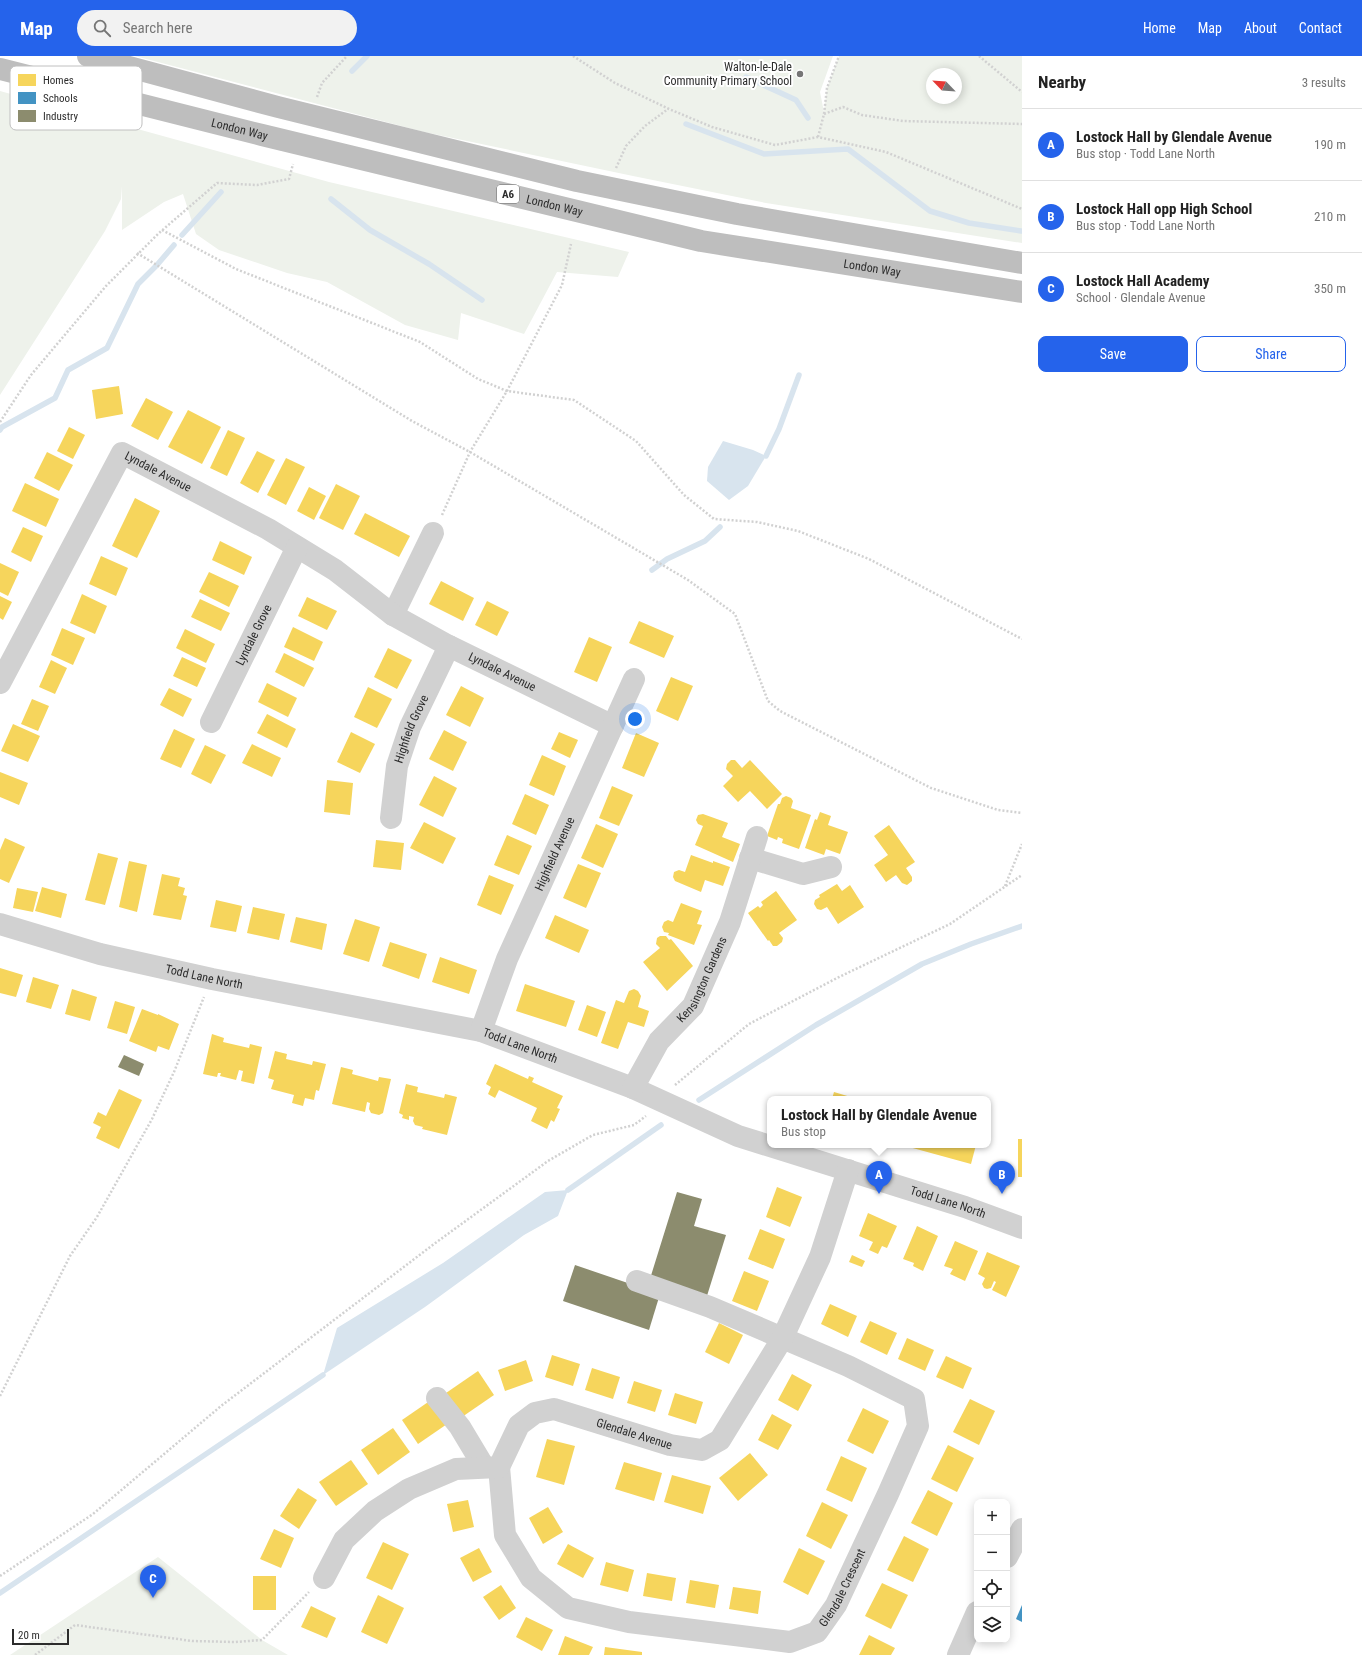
<!DOCTYPE html>
<meta charset="utf-8">
<style>
body{margin:0;font-family:"Roboto Condensed",sans-serif;background:#f2f2f2;color:#222}
.controls{position:absolute;right:12px;bottom:12px;display:grid;overflow:hidden;border-radius:8px;box-shadow:0 2px 10px #0003}
.controls button{width:36px;height:36px;display:grid;place-items:center;padding:0;border:0;border-bottom:1px solid #e0e0e0;background:#fff;color:#222;font:20px sans-serif}
.compass{position:absolute;left:926px;top:12px;width:36px;height:36px;border-radius:50%;background:#fff;box-shadow:0 2px 10px #0003;rotate:295deg}
.scale{position:absolute;left:12px;bottom:10px;width:57px;box-sizing:border-box;padding-left:4px;border:2px solid #2c2c2c;border-top:0;font-size:11px;line-height:14px;white-space:nowrap;color:#2c2c2c;-webkit-text-stroke:3px #fff;paint-order:stroke}
.you{position:absolute;left:635px;top:663px;width:14px;height:14px;margin:-10px;border:3px solid #fff;border-radius:50%;background:#1a73e8;box-shadow:0 0 0 6px #1a73e833}
.badge{display:grid;place-items:center;width:26px;height:26px;border-radius:50%;background:#2563eb;color:#fff;font-size:13px;font-weight:700}
.pin{position:absolute;translate:-50% -33px;filter:drop-shadow(0 1px 2px #0008)}
.pin::after{content:'';position:absolute;top:21px;width:14px;height:12px;background:inherit;clip-path:polygon(0 0,100% 0,50% 100%)}
.popup{position:absolute;left:767px;top:1040px;width:224px;height:52px;box-sizing:border-box;display:grid;place-content:center;border-radius:8px;background:#fff;filter:drop-shadow(0 1px 3px #0005);font-size:13px;white-space:nowrap;color:#767676}
.popup b{font-size:15px;color:#222}
.popup::after{content:'';position:absolute;left:50%;top:100%;margin-left:-8px;border:8px solid transparent;border-top-color:#fff}
.list{margin:0;padding:0;list-style:none}
h2{display:flex;justify-content:space-between;align-items:center;height:52px;margin:0;padding:0 16px;font-size:17px}
h2 small{font-size:13px;font-weight:400;color:#767676}
.list li{display:grid;grid-template-columns:26px 1fr auto;gap:12px;align-items:center;box-sizing:border-box;height:72px;padding:0 16px;border-top:1px solid #e0e0e0}
.list b{display:block;font-size:15px;white-space:nowrap}
.list p{margin:0;font-size:13px;white-space:nowrap;color:#767676}
.list em{font-size:13px;font-style:normal;color:#767676}
.actions{display:flex;gap:8px;padding:12px 16px}
.actions a{flex:1;padding:9px 0;border:1px solid #2563eb;border-radius:8px;text-align:center;font-size:14px;color:#2563eb}
.actions .main{background:#2563eb;color:#fff}
.icon{flex:none;width:22px;height:22px;fill:none;stroke:currentColor;stroke-width:2;stroke-linecap:round;stroke-linejoin:round}
.map{position:relative;flex:none;width:1022px;height:1599px;overflow:hidden}
header{display:flex;align-items:center;gap:24px;box-sizing:border-box;height:56px;padding:0 20px;background:#2563eb;color:#fff}
header strong{font-size:19px}
nav{display:flex;gap:22px;margin-inline-start:auto;font-size:14px}
.search{width:280px;height:36px;background:#f2f2f2;display:flex;align-items:center;gap:10px;box-sizing:border-box;padding:0 14px;border-radius:22px;color:#767676;font-size:15px}
main{display:flex}
aside{flex:1;background:#fff}
.map>svg:first-child{display:block}
.green{fill:#eef2eb;fill-rule:evenodd}
.water{fill:#d8e4ee}
.homes{fill:#f6d55c}
.schools{fill:#4393c3}
.industry{fill:#8c8c6e}
.lines{fill:none;stroke-linecap:round;stroke-linejoin:round}
.stream{stroke:#d8e4ee;stroke-width:5.5}
.path{stroke:#d1d1d1;stroke-width:2.5;stroke-dasharray:2 2;stroke-linecap:butt}
.minor{stroke:#d1d1d1;stroke-width:22}
.highway{stroke:#bebebe;stroke-width:22}
.poi-dot{fill:#767676;stroke:#fff;stroke-width:1.5}
.labels{text-anchor:middle;stroke-width:4;stroke-linejoin:round;paint-order:stroke}
.shield{fill:#fff;stroke:#6b6b6b;stroke-width:1}
.shield-label{font-size:11px;font-weight:bold;fill:#2c2c2c}
.poi-label{font-size:12px;fill:#2c2c2c;stroke:#fff;text-anchor:end}
.street-label{font-size:12px;fill:#2c2c2c;stroke:#fff}
.key{fill:#fff;stroke:#c0c0c0;stroke-width:1}
.key-label{font-size:11px;fill:#2c2c2c}
</style>
<header>
<strong>Map</strong>
<div class="search"><svg class="icon" aria-label="search" viewBox="0 0 24 24"><circle cx="10" cy="10" r="6"/><path d="M15 15l6 6"/></svg>Search here</div>
<nav><a>Home</a><a>Map</a><a>About</a><a>Contact</a></nav>
</header>
<main>
<div class="map">
<svg width="1022" height="1599" viewBox="0 0 1022 1599">
<rect width="100%" height="100%" fill="#fff"/>
<g class="green">
<path d="M135 0H833L820 36 824 56 827 32 839 0H1022V187L766 147 633 120 424 76ZM932 18H956V42H932Z"/>
<path d="M0 35 329 126 629 196 618 221 557 216 524 278 461 257 458 284 405 269 327 226 287 217 219 194 196 178 183 138 164 146 122 174V130L121 143 105 175 0 339Z"/>
<path d="M158 1501 262 1584 288 1599H10Z"/>
</g>
<g class="water">
<path d="M723 385 753 394 766 400 748 430 729 444 707 425 708 411Z"/>
<path d="M568 1134 558 1160 524 1179 425 1251 323 1319 337 1272 443 1207 545 1136Z"/>
</g>
<g class="homes">
<path d="M119 330 123 358 96 363 92 334Z"/>
<path d="M146 342 173 356 158 384 131 370Z"/>
<path d="M188 354 221 371 202 408 168 391Z"/>
<path d="M69 371 85 379 73 403 57 395Z"/>
<path d="M228 374 245 382 227 420 210 412Z"/>
<path d="M257 395 275 404 258 437 240 427Z"/>
<path d="M47 396 73 409 59 435 34 422Z"/>
<path d="M286 402 305 411 286 449 267 439Z"/>
<path d="M25 427 59 443 46 471 12 455Z"/>
<path d="M336 428 360 440 343 474 319 462Z"/>
<path d="M309 431 326 440 314 464 297 455Z"/>
<path d="M135 442 160 455 137 502 112 490Z"/>
<path d="M365 457 410 480 399 501 354 478Z"/>
<path d="M23 471 43 480 31 506 11 496Z"/>
<path d="M220 485 252 501 244 519 212 504Z"/>
<path d="M101 500 128 512 116 540 89 528Z"/>
<path d="M0 507 19 516 8 540 0 536Z"/>
<path d="M209 516 239 530 229 551 199 536Z"/>
<path d="M441 525 474 542 463 565 429 548Z"/>
<path d="M82 538 107 550 95 578 70 567Z"/>
<path d="M0 540 12 546 3 564 0 562Z"/>
<path d="M307 541 337 555 327 574 298 560Z"/>
<path d="M200 543 230 557 221 575 191 561Z"/>
<path d="M487 545 509 556 497 580 475 569Z"/>
<path d="M639 565 674 580 664 602 629 587Z"/>
<path d="M293 571 323 586 314 605 284 591Z"/>
<path d="M62 572 85 582 73 609 51 599Z"/>
<path d="M185 573 215 588 206 607 176 592Z"/>
<path d="M589 581 612 591 597 626 574 616Z"/>
<path d="M388 592 412 604 397 633 374 621Z"/>
<path d="M284 597 314 612 304 631 275 616Z"/>
<path d="M182 601 206 612 197 631 173 620Z"/>
<path d="M51 604 67 612 55 638 39 631Z"/>
<path d="M671 621 693 630 678 665 656 655Z"/>
<path d="M267 627 297 642 288 661 258 646Z"/>
<path d="M461 630 484 642 470 671 446 659Z"/>
<path d="M368 631 392 643 377 672 354 661Z"/>
<path d="M169 632 192 643 183 661 160 649Z"/>
<path d="M32 643 49 650 38 675 21 668Z"/>
<path d="M267 658 296 673 287 692 257 677Z"/>
<path d="M13 668 40 680 28 706 1 695Z"/>
<path d="M174 673 195 683 181 712 160 703Z"/>
<path d="M444 674 467 686 453 715 429 703Z"/>
<path d="M351 676 375 688 360 717 337 706Z"/>
<path d="M559 676 578 684 570 702 551 693Z"/>
<path d="M636 677 659 687 644 721 622 712Z"/>
<path d="M252 688 281 702 272 721 242 707Z"/>
<path d="M205 689 226 699 211 728 191 718Z"/>
<path d="M542 699 566 710 554 740 529 729Z"/>
<path d="M731 704H735L742 712 750 704 782 738 767 753 750 735 738 746 723 730 733 720 726 713 727 708Z"/>
<path d="M0 716 28 727 19 749 0 741Z"/>
<path d="M434 720 457 732 443 761 419 749Z"/>
<path d="M327 724 353 727 350 759 324 756Z"/>
<path d="M612 730 633 739 619 770 599 762Z"/>
<path d="M525 738 549 749 536 779 512 768Z"/>
<path d="M786 740 791 742 793 745 791 752 811 759 799 793 782 787 783 783 778 781 777 784 767 780 778 748H780L782 742Z"/>
<path d="M820 756 831 760 828 769 848 776 840 798 826 793 824 799 805 792 815 763 817 764Z"/>
<path d="M703 758 728 767 722 781 740 788 733 806 695 789 703 770 698 768 696 764 698 759Z"/>
<path d="M424 766 456 782 443 808 410 792Z"/>
<path d="M596 768 618 778 603 812 581 802Z"/>
<path d="M889 769 915 806 906 812 912 821V825L907 829 902 827 896 819 886 826 874 809 888 799 874 780Z"/>
<path d="M507 779 532 790 519 819 494 809Z"/>
<path d="M5 782 25 791 9 827 0 823V794Z"/>
<path d="M376 784 404 787 401 814 373 811Z"/>
<path d="M98 797 118 802 105 849 85 844Z"/>
<path d="M691 799 713 807V805L730 811 723 830 705 824 701 836 675 825 673 821 674 816 679 814 685 816Z"/>
<path d="M129 805 147 809 137 856 119 851Z"/>
<path d="M578 808 601 817 586 852 563 842Z"/>
<path d="M162 818 180 822 178 830 185 832 183 839 187 840 181 864 153 859Z"/>
<path d="M489 819 514 829 501 859 477 849Z"/>
<path d="M837 828 842 835 850 829 864 851 838 868 827 851 821 854 817 853 814 848 815 844 820 841 819 839Z"/>
<path d="M42 831 67 838 61 862 35 855Z"/>
<path d="M17 832 38 836 33 856 13 852Z"/>
<path d="M776 835 797 864 779 877 783 882 782 886 777 890H773L769 884 768 885 748 857 758 850 760 852 763 849 761 846Z"/>
<path d="M216 844 242 850 236 876 210 871Z"/>
<path d="M681 847 702 855 697 868 702 869 694 889 668 879 669 877 664 876 662 871 664 866 668 864 673 866Z"/>
<path d="M253 851 285 858 279 884 247 877Z"/>
<path d="M555 859 589 874 579 897 545 882Z"/>
<path d="M296 861 327 868 322 894 290 886Z"/>
<path d="M355 863 380 871 369 906 343 898Z"/>
<path d="M660 880H666L669 884 671 883 693 910 667 935 643 906 660 892 656 888 657 882Z"/>
<path d="M390 886 427 898 419 923 382 910Z"/>
<path d="M440 901 477 914 469 938 432 926Z"/>
<path d="M0 912 23 919 16 941 0 937Z"/>
<path d="M33 921 59 929 51 953 26 946Z"/>
<path d="M525 928 575 945 566 971 516 955Z"/>
<path d="M72 933 97 941 90 965 65 958Z"/>
<path d="M634 933 638 935 641 940 638 951 649 955 644 971 628 966 618 993 601 987 616 944 624 947 629 935Z"/>
<path d="M115 945 135 951 127 978 107 972Z"/>
<path d="M587 949 606 956 597 981 578 974Z"/>
<path d="M142 953 158 959V958L179 968 169 994 158 990 156 996 129 985Z"/>
<path d="M212 978 224 982 223 986 249 992 250 988 262 991 254 1028 241 1025 243 1015 239 1014 236 1024 220 1020 221 1017H218L217 1021 203 1018Z"/>
<path d="M275 995 287 998 286 1003 312 1009 313 1005 326 1008 319 1035 316 1034 314 1044 305 1042 303 1050 292 1047 294 1039 271 1033 274 1024 268 1022Z"/>
<path d="M495 1008 528 1023 529 1020 534 1022 532 1026 563 1040 557 1052 560 1053 554 1066 551 1064 547 1073 531 1065 537 1052 499 1034 495 1042 488 1038 491 1031 486 1028Z"/>
<path d="M341 1011 353 1014 352 1018 378 1025 379 1021 391 1023 383 1057 379 1059 371 1057 369 1053 370 1047 367 1046 365 1056 332 1048Z"/>
<path d="M406 1028 418 1031 417 1036 431 1039 444 1042 445 1038 457 1041 447 1079 422 1073 423 1071 415 1069 413 1065 414 1061 409 1060V1064L402 1062 403 1059 399 1057Z"/>
<path d="M119 1033 142 1044 119 1093 96 1082 101 1071 93 1067 98 1056 106 1060Z"/>
<path d="M834 1036 854 1042 853 1043H832Z"/>
<rect x="1018" y="1083" width="4" height="38"/>
<path d="M910 1089H976L971 1108 909 1091Z"/>
<path d="M777 1131 802 1141 790 1171 766 1161Z"/>
<path d="M868 1157 897 1170 887 1192 882 1190 878 1198 869 1194 873 1186 859 1180Z"/>
<path d="M917 1170 938 1180 923 1215 913 1210 914 1207 903 1203Z"/>
<path d="M760 1173 785 1183 773 1213 748 1203Z"/>
<path d="M955 1185 978 1195 965 1225 950 1218 953 1213 944 1210Z"/>
<path d="M987 1196 1020 1210 1006 1241 992 1234 996 1226 994 1225 991 1232 987 1233 984 1232 982 1228 985 1222 978 1218Z"/>
<path d="M852 1199 865 1205 862 1211 849 1206Z"/>
<path d="M744 1215 769 1225 757 1255 732 1245Z"/>
<path d="M830 1248 857 1260 848 1281 821 1268Z"/>
<path d="M870 1265 897 1277 887 1299 860 1286Z"/>
<path d="M719 1267 743 1279 729 1308 705 1296Z"/>
<path d="M907 1282 934 1294 925 1315 898 1303Z"/>
<path d="M552 1299 580 1308 573 1330 545 1321Z"/>
<path d="M946 1300 972 1312 963 1333 936 1321Z"/>
<path d="M526 1304 533 1325 505 1335 498 1314Z"/>
<path d="M592 1312 620 1321 613 1343 585 1334Z"/>
<path d="M478 1315 494 1339 462 1361 446 1337Z"/>
<path d="M792 1318 812 1329 798 1355 778 1344Z"/>
<path d="M634 1325 662 1334 655 1356 627 1347Z"/>
<path d="M675 1337 703 1346 696 1368 668 1359Z"/>
<path d="M434 1342 450 1366 418 1388 402 1364Z"/>
<path d="M970 1343 995 1355 979 1389 953 1376Z"/>
<path d="M863 1352 889 1365 873 1398 847 1385Z"/>
<path d="M772 1358 792 1369 778 1394 758 1384Z"/>
<path d="M393 1372 410 1396 378 1419 361 1394Z"/>
<path d="M547 1383 575 1390 564 1429 536 1421Z"/>
<path d="M948 1389 974 1402 957 1436 931 1423Z"/>
<path d="M750 1397 768 1419 738 1445 719 1422Z"/>
<path d="M841 1400 867 1412 852 1446 826 1434Z"/>
<path d="M351 1404 368 1428 336 1450 319 1426Z"/>
<path d="M624 1406 662 1417 654 1445 615 1433Z"/>
<path d="M672 1419 711 1430 703 1458 664 1446Z"/>
<path d="M298 1432 317 1444 299 1473 280 1460Z"/>
<path d="M928 1434 953 1447 937 1480 911 1467Z"/>
<path d="M468 1444 474 1471 453 1476 447 1448Z"/>
<path d="M822 1446 848 1459 831 1493 806 1480Z"/>
<path d="M548 1451 563 1476 543 1488 529 1462Z"/>
<path d="M274 1473 294 1482 281 1512 260 1503Z"/>
<path d="M904 1480 929 1493 913 1526 887 1514Z"/>
<path d="M383 1486 409 1498 392 1534 366 1522Z"/>
<path d="M568 1488 594 1502 583 1522 557 1508Z"/>
<path d="M479 1492 492 1516 473 1526 460 1502Z"/>
<path d="M799 1492 825 1505 808 1539 783 1526Z"/>
<path d="M606 1506 634 1514 628 1536 600 1529Z"/>
<path d="M647 1517 676 1522 672 1545 643 1540Z"/>
<rect x="253" y="1520" width="23" height="34"/>
<path d="M690 1524 719 1529 715 1552 686 1547Z"/>
<path d="M882 1527 908 1539 891 1573 865 1560Z"/>
<path d="M501 1529 516 1552 499 1564 483 1541Z"/>
<path d="M733 1531 761 1535 758 1558 729 1553Z"/>
<path d="M378 1539 404 1552 387 1588 361 1576Z"/>
<path d="M311 1550 336 1562 327 1582 301 1571Z"/>
<path d="M526 1561 553 1574 542 1595 516 1581Z"/>
<path d="M869 1579 895 1592 891 1599H859Z"/>
<path d="M565 1580 593 1591 589 1599H558Z"/>
<path d="M605 1591 642 1596V1599H604Z"/>
</g>
<path class="schools" d="M1022 1549V1566L1016 1563Z"/>
<g class="industry">
<path d="M124 999 144 1008 139 1020 118 1011Z"/>
<path d="M677 1136 702 1143 694 1170 726 1179 706 1243 649 1226Z"/>
<path d="M575 1209 660 1238 649 1274 563 1245Z"/>
</g>
<g class="lines">
<g class="stream">
<path d="M352 15 367 0"/>
<path d="M746 21 796 44 808 62"/>
<path d="M686 68 764 98 848 93 930 155 969 167 1021 175"/>
<path d="M331 143 370 174 429 208 482 244"/>
<path d="M182 179 221 136"/>
<path d="M0 374 2 371 55 342 68 314 107 292 138 228 157 209 174 189"/>
<path d="M766 400 779 373 799 319"/>
<path d="M652 514 667 503 705 485 720 471"/>
<path d="M699 1044 816 969 922 908 971 888 1022 870"/>
<path d="M568 1134 661 1069"/>
<path d="M0 1537 323 1319"/>
</g>
<g class="path">
<path d="M573 0 615 27 669 53 712 71 775 89 818 81 886 96 1022 153"/>
<path d="M979 0 1022 36"/>
<path d="M317 41 322 27 347 0"/>
<path d="M824 58 843 51 862 59 903 65 1022 68"/>
<path d="M818 81 824 58 827 32 839 0"/>
<path d="M616 112 626 90 645 70 668 53"/>
<path d="M162 174 236 213 420 286 478 323 507 335 574 344 636 385 684 439 714 463 757 466 798 475 869 503 1022 583"/>
<path d="M137 197 412 365 470 396 688 524 735 558 768 645 780 655 931 732 998 754 1022 757"/>
<path d="M0 366 31 319 106 230 159 177 217 127 257 129 289 123 293 108"/>
<path d="M442 459 470 396 507 335 562 229 571 188"/>
<path d="M1005 830 1022 788"/>
<path d="M675 1029 749 968 839 921 950 868 1022 819"/>
<path d="M0 1340 70 1200 97 1161 152 1063 174 1016 204 941"/>
<path d="M0 1520 93 1458 221 1350 434 1188 548 1105 593 1079 634 1069 646 1060"/>
<path d="M35 1599 75 1569 192 1585 235 1586 262 1584 309 1536"/>
</g>
<g class="minor">
<path d="M393 559 433 477"/>
<path id="s1" d="M0 627 122 397 268 473 335 514 393 559 449 590 613 670"/>
<path id="s2" d="M211 666 297 491"/>
<path id="s3" d="M391 762 397 710 410 671 449 590"/>
<path d="M750 802 803 818 831 811"/>
<path id="s4" d="M0 868 100 898 212 923 481 975 633 1032 738 1080 965 1151 1022 1172"/>
<path id="s5" d="M481 975 507 903 634 623"/>
<path id="s6" d="M633 1032 659 985 693 950 730 866 757 781"/>
<path d="M437 1342 460 1371 484 1411"/>
<path id="s7" d="M499 1411 505 1479 531 1522 568 1552 629 1566 790 1586 817 1576 836 1549 888 1438 918 1370 914 1343 848 1310 710 1251 637 1225"/>
<path d="M1007 1501 1022 1473"/>
<path id="s8" d="M324 1522 344 1484 375 1455 409 1433 456 1413 499 1411 519 1369 535 1357 554 1353 670 1389 702 1394 720 1384 782 1283 820 1201 848 1114"/>
<path d="M958 1599 977 1556"/>
</g>
<g class="highway">
<path d="M88 0 278 51 577 125 737 158 1022 207"/>
<path id="s9" d="M0 13 262 79 701 185 1022 236"/>
</g>
</g>
<circle class="poi-dot" cx="800" cy="18" r="4"/>
<g class="labels">
<rect class="shield" x="497" y="129" width="22" height="18" rx="3"/>
<g class="shield-label">
<text x="508" y="142">A6</text>
</g>
<g class="poi-label">
<text x="792" y="15">Walton-le-Dale<tspan x="792" dy="14">Community Primary School</tspan></text>
</g>
<g class="street-label">
<text dy="4" stroke="none"><textPath href="#s9" startOffset="247">London Way</textPath></text>
<text dy="4" stroke="none"><textPath href="#s9" startOffset="571">London Way</textPath></text>
<text dy="4" stroke="none"><textPath href="#s9" startOffset="895">London Way</textPath></text>
<text dy="4" stroke="none"><textPath href="#s1" startOffset="301">Lyndale Avenue</textPath></text>
<text dy="4" stroke="none"><textPath href="#s2" startOffset="97">Lyndale Grove</textPath></text>
<text dy="4" stroke="none"><textPath href="#s1" startOffset="700">Lyndale Avenue</textPath></text>
<text dy="4" stroke="none"><textPath href="#s3" startOffset="92">Highfield Grove</textPath></text>
<text dy="4" stroke="none"><textPath href="#s5" startOffset="192">Highfield Avenue</textPath></text>
<text dy="4" stroke="none"><textPath href="#s4" startOffset="211">Todd Lane North</textPath></text>
<text dy="4" stroke="none"><textPath href="#s6" startOffset="130">Kensington Gardens</textPath></text>
<text dy="4" stroke="none"><textPath href="#s4" startOffset="535">Todd Lane North</textPath></text>
<text dy="4" stroke="none"><textPath href="#s4" startOffset="991">Todd Lane North</textPath></text>
<text dy="4" stroke="none"><textPath href="#s8" startOffset="390">Glendale Avenue</textPath></text>
<text dy="4" stroke="none"><textPath href="#s7" startOffset="471">Glendale Crescent</textPath></text>
</g>
</g>
<rect x="10" y="10" width="132" height="64" rx="6" class="key"/>
<rect x="18" y="18" width="18" height="12" fill="#f6d55c"/>
<rect x="18" y="36" width="18" height="12" fill="#4393c3"/>
<rect x="18" y="54" width="18" height="12" fill="#8c8c6e"/>
<g class="key-label">
<text x="43" y="28">Homes</text>
<text x="43" y="46">Schools</text>
<text x="43" y="64">Industry</text>
</g>
</svg>
<div class="controls">
<button>+</button>
<button>−</button>
<button><svg class="icon" aria-label="locate" viewBox="0 0 24 24"><circle cx="12" cy="12" r="6"/><path d="M12 2v4M12 18v4M2 12h4M18 12h4"/></svg></button>
<button><svg class="icon" aria-label="layers" viewBox="0 0 24 24"><path d="M12 4l9 5-9 5-9-5zM3 14l9 5 9-5"/></svg></button>
</div>
<svg class="compass" viewBox="-18 -18 36 36"><path d="M0-13l5 13h-10z" fill="#e53935"/><path d="M0 13l5-13h-10z" fill="#767676"/></svg>
<div class="scale">20 m</div>
<div class="you"></div>
<div class="pin badge" style="left:879px;top:1138px">A</div>
<div class="popup"><b>Lostock Hall by Glendale Avenue</b>Bus stop</div>
<div class="pin badge" style="left:1002px;top:1138px">B</div>
<div class="pin badge" style="left:153px;top:1542px">C</div>
</div>
<aside>
<h2>Nearby<small>3 results</small></h2>
<ul class="list">
<li><span class="badge">A</span><div><b>Lostock Hall by Glendale Avenue</b><p>Bus stop · Todd Lane North</p></div><em>190 m</em></li>
<li><span class="badge">B</span><div><b>Lostock Hall opp High School</b><p>Bus stop · Todd Lane North</p></div><em>210 m</em></li>
<li><span class="badge">C</span><div><b>Lostock Hall Academy</b><p>School · Glendale Avenue</p></div><em>350 m</em></li>
</ul>
<div class="actions"><a class="main">Save</a><a>Share</a></div>
</aside>
</main>
